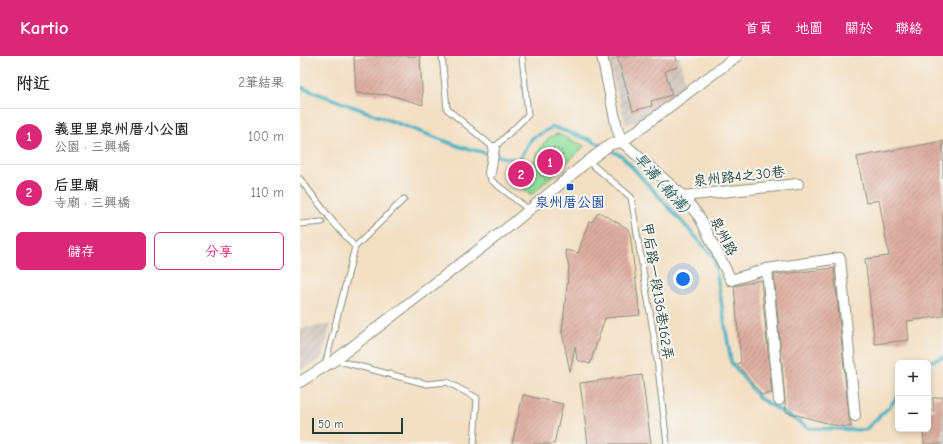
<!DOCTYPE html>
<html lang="zh-TW">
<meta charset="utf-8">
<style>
body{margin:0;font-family:"Comic Neue","LXGW WenKai TC",sans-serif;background:#f2f2f2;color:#222}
.controls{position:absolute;right:12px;bottom:12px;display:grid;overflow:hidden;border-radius:6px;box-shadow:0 2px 6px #0003}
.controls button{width:36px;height:36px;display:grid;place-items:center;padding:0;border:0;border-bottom:1px solid #e0e0e0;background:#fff;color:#222;font:20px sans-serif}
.scale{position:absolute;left:12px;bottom:10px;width:91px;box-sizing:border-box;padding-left:4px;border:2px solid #1f3d34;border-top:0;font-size:11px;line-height:14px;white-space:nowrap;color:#1f3d34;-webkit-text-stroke:3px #f6f6f2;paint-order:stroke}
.you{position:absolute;left:383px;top:223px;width:14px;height:14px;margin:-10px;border:3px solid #fff;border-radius:50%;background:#1a73e8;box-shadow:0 0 0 6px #1a73e833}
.badge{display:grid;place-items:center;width:26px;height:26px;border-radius:50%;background:#db2777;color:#fff;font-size:13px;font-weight:700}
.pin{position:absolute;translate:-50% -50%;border:2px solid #fff;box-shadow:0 1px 4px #0006}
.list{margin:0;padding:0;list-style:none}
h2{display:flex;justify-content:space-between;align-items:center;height:52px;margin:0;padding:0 16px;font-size:17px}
h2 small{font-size:13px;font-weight:400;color:#767676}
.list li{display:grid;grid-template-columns:26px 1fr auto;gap:12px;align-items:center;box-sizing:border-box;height:56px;padding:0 16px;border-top:1px solid #e0e0e0}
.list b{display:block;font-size:15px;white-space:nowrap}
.list p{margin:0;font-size:13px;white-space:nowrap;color:#767676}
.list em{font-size:13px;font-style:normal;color:#767676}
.actions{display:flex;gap:8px;padding:12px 16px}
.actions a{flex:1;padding:9px 0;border:1px solid #db2777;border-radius:6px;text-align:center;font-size:14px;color:#db2777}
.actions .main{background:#db2777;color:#fff}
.map{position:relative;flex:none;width:643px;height:388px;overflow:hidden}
header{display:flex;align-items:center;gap:24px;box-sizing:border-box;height:56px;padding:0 20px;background:#db2777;color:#fff}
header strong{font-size:19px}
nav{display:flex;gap:22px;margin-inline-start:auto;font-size:14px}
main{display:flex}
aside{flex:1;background:#fff}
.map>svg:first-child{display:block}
.industrial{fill:url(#industrial-furrows)}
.park{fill:url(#park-tufts);stroke:#598e68}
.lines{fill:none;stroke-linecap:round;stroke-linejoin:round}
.stream{stroke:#47b2c4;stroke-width:3.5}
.building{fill:url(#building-hatch)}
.lane-casing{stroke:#898e7c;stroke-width:7}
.street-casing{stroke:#898e7c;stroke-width:12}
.path{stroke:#898e7c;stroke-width:2;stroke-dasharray:1 3;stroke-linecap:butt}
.lane{stroke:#fff;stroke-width:5}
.street{stroke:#fff;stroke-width:10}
.transit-dot{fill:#1a4fb4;stroke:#f6f6f2;stroke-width:1.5}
.labels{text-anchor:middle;stroke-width:4;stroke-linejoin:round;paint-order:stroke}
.street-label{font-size:14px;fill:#1f3d34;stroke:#f6f6f2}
.transit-label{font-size:14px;fill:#164399;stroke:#f6f6f2}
.water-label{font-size:15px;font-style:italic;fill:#2b605f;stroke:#f6f6f2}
</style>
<header>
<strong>Kartio</strong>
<nav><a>首頁</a><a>地圖</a><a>關於</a><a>聯絡</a></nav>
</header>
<main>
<aside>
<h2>附近<small>2筆結果</small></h2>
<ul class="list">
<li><span class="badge">1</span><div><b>義里里泉州厝小公園</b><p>公園 · 三興橋</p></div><em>100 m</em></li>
<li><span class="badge">2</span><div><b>后里廟</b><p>寺廟 · 三興橋</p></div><em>110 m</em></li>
</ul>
<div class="actions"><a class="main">儲存</a><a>分享</a></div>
</aside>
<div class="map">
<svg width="643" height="388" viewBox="0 0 643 388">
<defs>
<pattern id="industrial-furrows" width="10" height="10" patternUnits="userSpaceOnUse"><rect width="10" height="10" fill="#ccc2b9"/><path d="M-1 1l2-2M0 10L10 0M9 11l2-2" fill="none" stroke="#a59f97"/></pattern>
<pattern id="park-tufts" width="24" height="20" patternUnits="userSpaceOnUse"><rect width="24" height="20" fill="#93e09d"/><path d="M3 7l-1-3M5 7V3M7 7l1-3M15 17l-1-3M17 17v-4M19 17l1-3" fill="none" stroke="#7ec188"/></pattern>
<pattern id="building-hatch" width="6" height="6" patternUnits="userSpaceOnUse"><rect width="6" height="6" fill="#deada0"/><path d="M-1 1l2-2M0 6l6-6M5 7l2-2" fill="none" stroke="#b38e83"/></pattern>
</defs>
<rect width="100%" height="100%" fill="#f6f6f2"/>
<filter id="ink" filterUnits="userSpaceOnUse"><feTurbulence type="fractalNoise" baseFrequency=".025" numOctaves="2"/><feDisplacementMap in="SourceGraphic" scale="8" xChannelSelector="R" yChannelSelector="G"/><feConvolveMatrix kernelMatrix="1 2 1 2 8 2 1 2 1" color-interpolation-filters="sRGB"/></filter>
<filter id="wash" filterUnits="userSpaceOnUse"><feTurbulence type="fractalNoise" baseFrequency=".012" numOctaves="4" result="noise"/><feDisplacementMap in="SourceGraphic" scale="16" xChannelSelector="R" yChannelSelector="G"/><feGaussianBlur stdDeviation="0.9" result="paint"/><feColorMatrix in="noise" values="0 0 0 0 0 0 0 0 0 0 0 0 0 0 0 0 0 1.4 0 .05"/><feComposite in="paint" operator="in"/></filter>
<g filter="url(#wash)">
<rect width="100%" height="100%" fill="#f3dfc3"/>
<g class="industrial">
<path d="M307 0H379L387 33 358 56 326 69Z"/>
<path d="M31 268 21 304 0 314V273Z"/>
</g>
<path class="park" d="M258 78 285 90 230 140 217 124 220 116C241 110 236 82 258 78Z"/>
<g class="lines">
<g class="stream">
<path d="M0 31 161 91 219 105 232 82 253 71 291 84 322 100 414 201 431 306 459 342 509 372 565 374 590 350 598 340"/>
<path d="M626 307 643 301"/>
</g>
</g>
<g id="blocks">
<g class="building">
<path d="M54 0H120L123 49 90 39 56 37Z"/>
<path d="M317 0H376L377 11 365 15 372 39 351 45 352 50 333 55Z"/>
<path d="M643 85V260L607 265 609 284 575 288 565 203 589 200 579 144 566 147 557 101Z"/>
<path d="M299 156 327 172 330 177 340 259 305 262 290 308 277 304 275 290 270 316 262 276 269 211 265 194 278 197 289 165 292 166Z"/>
<path d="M534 212 549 361 551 371 538 370 486 356 474 219Z"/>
<path d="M461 224 472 337 462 339 437 308 441 306 434 230Z"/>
<path d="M342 319 351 388H288L280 327Z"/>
<path d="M223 339 263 348 254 388H212Z"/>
<path d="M643 341V388H624L623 373H628V355H634L633 342Z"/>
</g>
</g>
</g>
<g filter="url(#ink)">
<use href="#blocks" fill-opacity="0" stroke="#898e7c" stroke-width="1"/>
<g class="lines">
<defs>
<g id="lane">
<path d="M142 0 147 53 194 92 228 59 222 0"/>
<path d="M288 105 331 141 355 287 367 388"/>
<path d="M190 117 191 124 229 154"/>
<path d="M0 123 34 167 55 191 25 309"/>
<path d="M0 168 22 166"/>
<path d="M55 191 104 143"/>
<path d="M35 304 127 328 147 326 177 342 174 388"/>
</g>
<g id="street">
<path d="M302 0 317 72 322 86 383 140 400 162 431 224 467 213 540 202 555 360"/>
<path d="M190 117 194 92"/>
<path d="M383 140 498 128"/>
<path d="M467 213 479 344"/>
<path d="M0 326 35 304 211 169 288 105 311 88 322 86 437 0"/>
</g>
</defs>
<use href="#lane" class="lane-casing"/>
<use href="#street" class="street-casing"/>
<g class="path">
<path d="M237 109 246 126"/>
<path d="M219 126C223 122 228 122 232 118 243 109 231 100 253 91L262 95 263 100 256 105"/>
</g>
<use href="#lane" class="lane"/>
<use href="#street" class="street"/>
</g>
</g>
<rect class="transit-dot" x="266" y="127" width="8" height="8" rx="2"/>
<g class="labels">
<g class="street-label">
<text transform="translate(439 120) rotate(-6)" y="5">泉州路4之30巷</text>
<text transform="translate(424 180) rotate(63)" y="5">泉州路</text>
<text transform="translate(358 235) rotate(81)" y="5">甲后路一段136巷162弄</text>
</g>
<g class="transit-label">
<text x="270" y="151">泉州厝公園</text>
</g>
<g class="water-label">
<text transform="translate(362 127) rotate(48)" y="5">旱溝 (翰溝)</text>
</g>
</g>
</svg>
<div class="controls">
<button>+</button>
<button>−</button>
</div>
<div class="scale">50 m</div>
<div class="you"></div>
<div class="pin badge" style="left:250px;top:106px">1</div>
<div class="pin badge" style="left:221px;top:118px">2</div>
</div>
</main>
